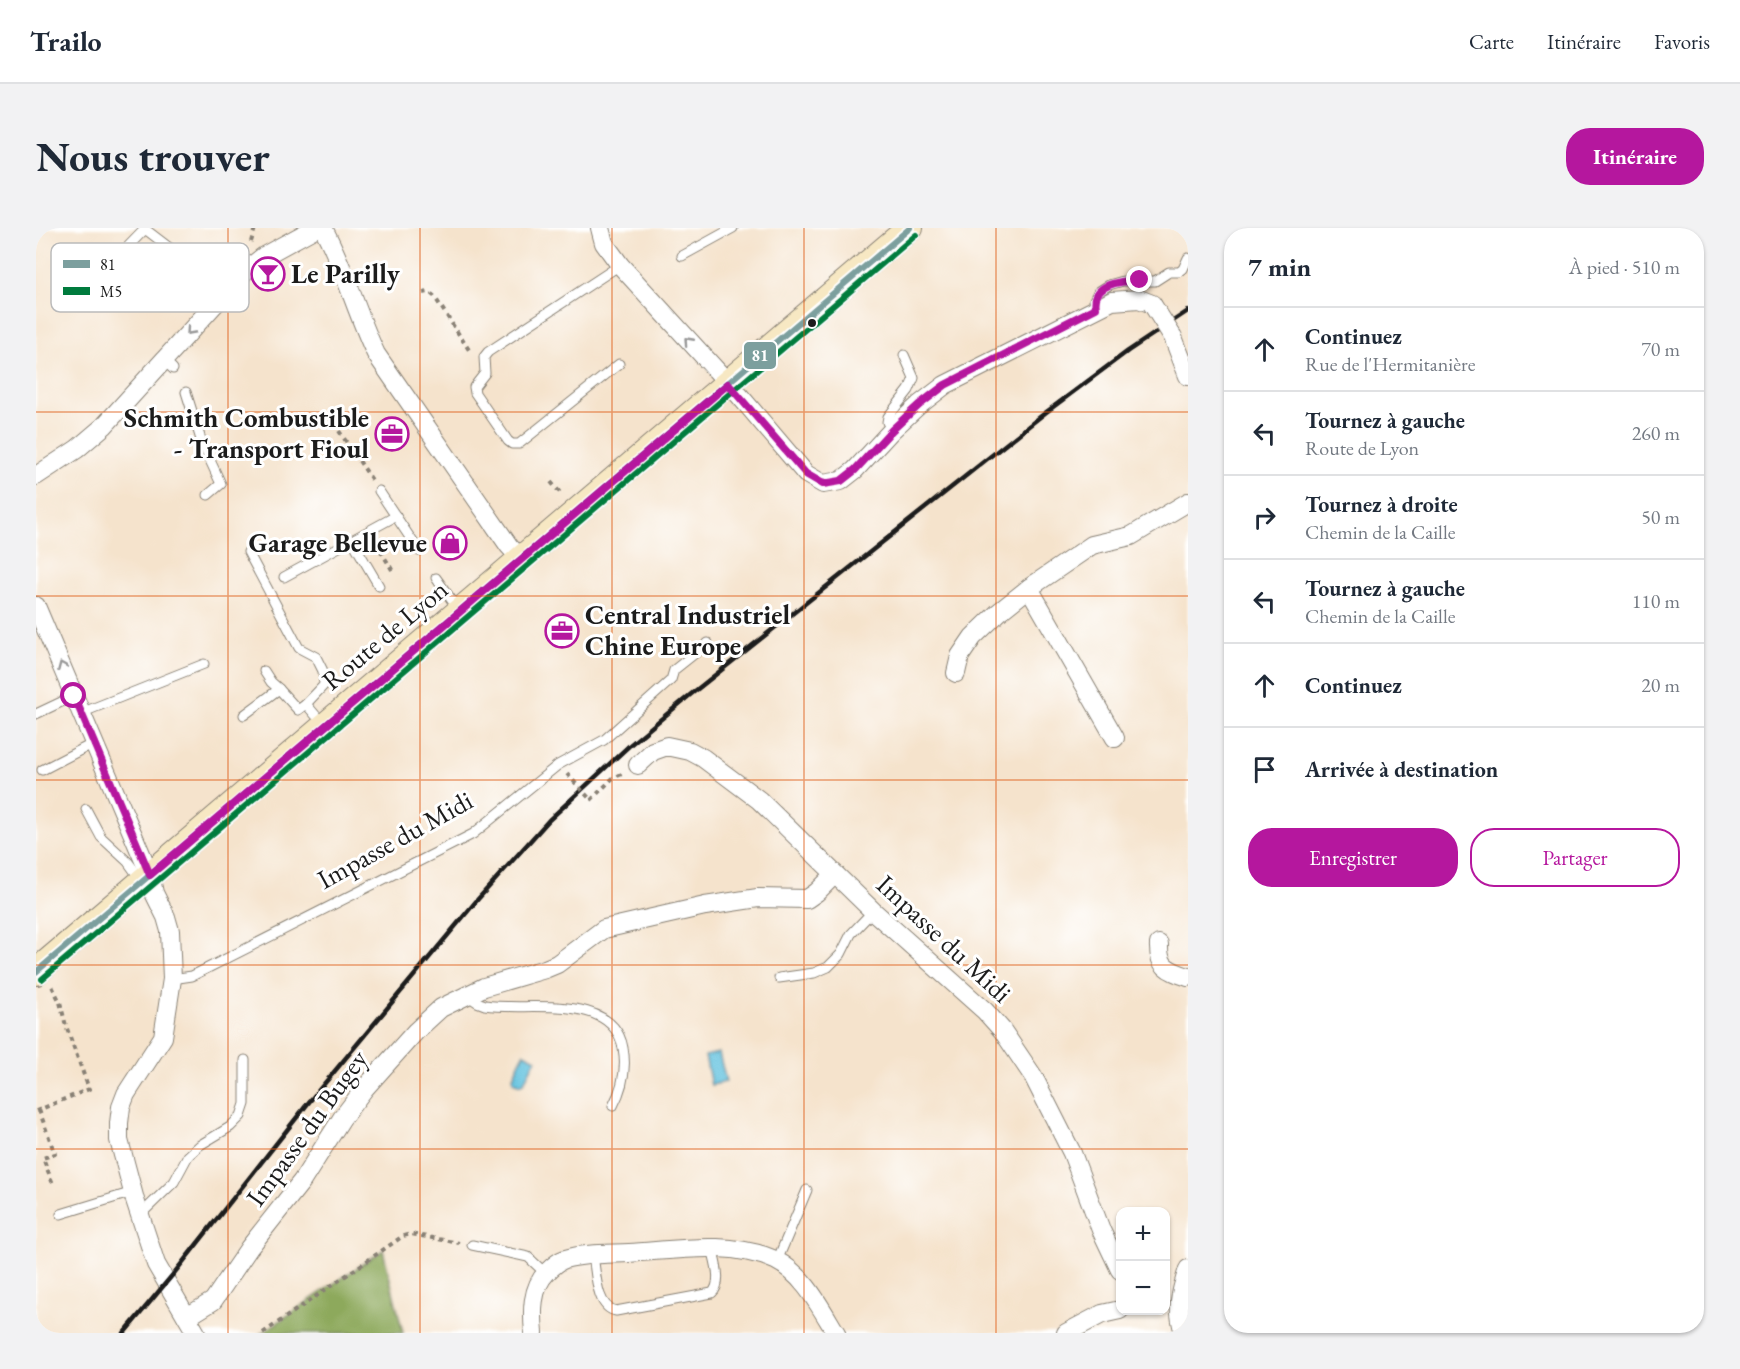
<!DOCTYPE html>
<html lang="fr">
<meta charset="utf-8">
<style>
body{margin:0;font-family:"EB Garamond",serif;background:#f2f2f3;color:#1f2937}
.controls{position:absolute;right:18px;bottom:18px;display:grid;overflow:hidden;border-radius:12px;box-shadow:0 2px 4px #0004}
.controls button{width:54px;height:54px;display:grid;place-items:center;padding:0;border:0;border-bottom:2px solid #e0e1e3;background:#fff;color:#1f2937;font:30px sans-serif}
.stop{position:absolute;width:18px;height:18px;margin:-14px;border:4px solid #b5179e;border-radius:50%;background:#fff}
.stop.end{background:#b5179e;border-color:#fff;box-shadow:0 2px 6px #0008}
.list{margin:0;padding:0;list-style:none}
h2{display:flex;justify-content:space-between;align-items:center;height:78px;margin:0;padding:0 24px;font-size:26px}
h2 small{font-size:20px;font-weight:400;color:#747a83}
.list li{display:grid;grid-template-columns:39px 1fr auto;gap:18px;align-items:center;box-sizing:border-box;height:84px;padding:0 24px;border-top:2px solid #e0e1e3}
.list b{display:block;font-size:22px;white-space:nowrap}
.list p{margin:0;font-size:20px;white-space:nowrap;color:#747a83}
.list em{font-size:20px;font-style:normal;color:#747a83}
.actions{display:flex;gap:12px;padding:18px 24px}
.actions a{flex:1;padding:14px 0;border:2px solid #b5179e;border-radius:24px;text-align:center;font-size:21px;color:#b5179e}
.actions .main{background:#b5179e;color:#fff}
.icon{flex:none;width:33px;height:33px;fill:none;stroke:currentColor;stroke-width:2;stroke-linecap:round;stroke-linejoin:round}
.map{position:relative;flex:none;width:1152px;height:1105px;overflow:hidden;border-radius:24px}
header{display:flex;align-items:center;gap:36px;box-sizing:border-box;height:84px;padding:0 30px;background:#fff;border-bottom:2px solid #e0e1e3}
header strong{font-size:28px}
nav{display:flex;gap:33px;margin-inline-start:auto;font-size:21px}
.intro{display:flex;align-items:center;justify-content:space-between;box-sizing:border-box;height:144px;padding:0 36px}
h1{margin:0;font-size:42px}
.button{padding:15px 27px;border-radius:24px;background:#b5179e;color:#fff;font-size:21px;font-weight:700}
main{display:flex;gap:36px;padding:0 36px}
aside{flex:1;background:#fff;border-radius:24px;box-shadow:0 2px 4px #0004}
.map>svg:first-child{display:block}
.forest{fill:#8da95b;stroke:#54623c;stroke-width:1.5}
.water{fill:#60c1de;stroke:#3e6e7d;stroke-width:1.5}
.lines{fill:none;stroke-linecap:round;stroke-linejoin:round}
.lane-casing{stroke:#888074;stroke-width:11}
.street-casing{stroke:#888074;stroke-width:20}
.secondary-casing{stroke:#888074;stroke-width:28}
.path{stroke:#888074;stroke-width:4;stroke-dasharray:4.5 4.5;stroke-linecap:butt}
.lane{stroke:#fff;stroke-width:9}
.street{stroke:#fff;stroke-width:18}
.secondary{stroke:#f7e8c3;stroke-width:26}
.rail{stroke:#1c1c1c;stroke-width:4.5}
.street-bridge-casing{stroke:#888074;stroke-width:20;stroke-linecap:butt}
.path-bridge{stroke:#888074;stroke-width:4;stroke-dasharray:4.5 4.5;stroke-linecap:butt}
.street-bridge{stroke:#fff;stroke-width:18}
.bus-1-casing{stroke:#fff;stroke-width:10}
.bus-2-casing{stroke:#fff;stroke-width:10}
.bus-1{stroke:#7c9f9e;stroke-width:6}
.bus-2{stroke:#007b3d;stroke-width:6}
.oneway{stroke:#999}
.route{stroke:#b5179e;stroke-width:8}
.grid{fill:none;stroke:#de560d;stroke-width:1.5;stroke-opacity:0.55}
.bus-dot{fill:#1c1c1c;stroke:#fff;stroke-width:2}
.labels{text-anchor:middle;stroke-width:6;stroke-linejoin:round;paint-order:stroke}
.poi-label{font-size:27px;font-weight:bold;fill:#1c1c1c;stroke:#fff;text-anchor:start}
.street-label{font-size:27px;fill:#1c1c1c;stroke:#fff}
.key{fill:#fff;stroke:#bbb;stroke-width:1.5}
.key-label{font-size:16px;fill:#1c1c1c}
.line-badge{stroke:#fff;stroke-width:2}
.badge-label{font-size:16px;text-anchor:middle;font-weight:bold;fill:#fff}
</style>
<header>
<strong>Trailo</strong>
<nav><a>Carte</a><a>Itinéraire</a><a>Favoris</a></nav>
</header>
<div class="intro"><h1>Nous trouver</h1><a class="button">Itinéraire</a></div>
<main>
<div class="map">
<svg width="1152" height="1105" viewBox="0 0 1152 1105">
<rect width="100%" height="100%" fill="#fff"/>
<filter id="ink" filterUnits="userSpaceOnUse"><feTurbulence type="fractalNoise" baseFrequency=".0167" numOctaves="2"/><feDisplacementMap in="SourceGraphic" scale="12" xChannelSelector="R" yChannelSelector="G"/><feConvolveMatrix kernelMatrix="1 2 1 2 8 2 1 2 1" color-interpolation-filters="sRGB"/></filter>
<filter id="wash" filterUnits="userSpaceOnUse"><feTurbulence type="fractalNoise" baseFrequency=".008" numOctaves="4" result="noise"/><feDisplacementMap in="SourceGraphic" scale="24" xChannelSelector="R" yChannelSelector="G"/><feGaussianBlur stdDeviation="1.35" result="paint"/><feColorMatrix in="noise" values="0 0 0 0 0 0 0 0 0 0 0 0 0 0 0 0 0 1.4 0 .05"/><feComposite in="paint" operator="in"/></filter>
<g filter="url(#wash)">
<rect width="100%" height="100%" fill="#f5e3cc"/>
<path class="forest" d="M347 1022 367 1105H226Z"/>
<g class="water">
<path d="M488 825 500 831 488 854 484 857 477 854V849Z"/>
<path d="M683 825 690 854 675 857 669 828Z"/>
</g>
</g>
<g filter="url(#ink)">
<g class="lines">
<defs>
<g id="lane">
<path d="M646 28 697 0"/>
<path d="M79 32 109 1 190 63"/>
<path d="M1060 80 1058 72 1062 64 1073 57 1087 53H1119L1133 44H1143L1147 41 1152 30"/>
<path d="M128 132 137 141"/>
<path d="M583 136 483 216H476L472 213 439 165 438 159 449 145 448 129 452 124 584 37"/>
<path d="M150 164 166 215 185 256 172 267"/>
<path d="M856 202 851 194 852 189 873 162 878 150 868 127"/>
<path d="M343 263 383 323"/>
<path d="M316 312 343 358"/>
<path d="M212 324 263 420 280 429 287 443 288 457 270 476"/>
<path d="M248 349 360 288"/>
<path d="M400 350 422 381"/>
<path d="M228 443 235 454 243 461"/>
<path d="M45 485 168 436"/>
<path d="M0 486 38 468"/>
<path d="M208 487 243 461 262 482 270 476 287 496"/>
<path d="M6 542 58 515"/>
<path d="M50 581 65 609 92 634 105 652"/>
<path d="M743 750 778 745 792 739 805 726 815 706 837 683"/>
<path d="M136 751 156 748 437 606 522 537 568 512 635 452 638 442 672 415"/>
<path d="M431 767 441 774 449 777C490 784 577 763 587 820 591 841 587 859 577 878"/>
<path d="M25 986 97 964"/>
<path d="M104 987 138 954 152 928 164 917 194 899 205 888 209 876V832"/>
<path d="M436 1017 492 1029 509 1045"/>
<path d="M557 1027C560 1044 560 1080 580 1083L676 1065C687 1055 679 1033 676 1020"/>
<path d="M741 1033 771 962"/>
</g>
<g id="street">
<path d="M287 0C309 40 320 84 340 126L473 318 485 331"/>
<path d="M564 0 568 15 584 37 703 167 770 246 787 256 805 253 819 242 856 202 883 177 909 157 1076 73 1103 71 1116 76"/>
<path d="M1137 109 1152 148"/>
<path d="M0 248 41 221 68 198 208 44 228 28 279 0"/>
<path d="M993 360 1079 510"/>
<path d="M0 378 114 647 118 665 130 689 134 703 136 751 127 809 90 866 85 879 83 895V912L99 972 120 1036 160 1105"/>
<path d="M920 445 924 428 937 409 963 384 993 360 1056 317 1095 308 1152 274"/>
<path d="M602 537 617 523 631 518 654 523 667 530 723 572 837 683 949 783 966 802 997 848 1036 925 1065 1002 1084 1042"/>
<path d="M1123 716C1122 739 1132 742 1152 749"/>
<path d="M151 1089 177 1073 213 1020 266 953 306 890 329 860 380 803 405 780 448 759 509 741 521 736 568 701 669 678 722 670 771 671 781 664 799 646"/>
<path d="M498 1105C496 1085 495 1060 511 1044 515 1040 523 1033 529 1031 549 1025 573 1026 593 1025 641 1022 694 1012 739 1032 768 1046 784 1079 800 1105"/>
<path d="M1030 1105 1066 1086 1084 1082"/>
<path d="M1148 1105C1140 1079 1144 1066 1152 1041"/>
</g>
<path id="secondary" d="M0 744 874 0"/>
</defs>
<use href="#lane" class="lane-casing"/>
<use href="#street" class="street-casing"/>
<use href="#secondary" class="secondary-casing"/>
<g class="path">
<path d="M215 14 219 0"/>
<path d="M387 65 393 64 398 68 435 125"/>
<path d="M303 203 336 252"/>
<path d="M515 254 526 267"/>
<path d="M340 315 358 345"/>
<path d="M555 572 577 550 588 545"/>
<path d="M3 882 19 926 7 930 17 956"/>
<path d="M0 883 53 861 30 798 24 774 16 758"/>
<path d="M227 1105 367 1008 375 1006 423 1015"/>
</g>
<use href="#lane" class="lane"/>
<use href="#street" class="street"/>
<use href="#secondary" class="secondary"/>
<path class="rail" d="M88 1105 139 1044 273 874 442 671 513 592 595 516 654 467 1009 185 1092 123 1152 83"/>
<defs>
<path id="street-bridge" d="M1116 76 1137 109"/>
</defs>
<use href="#street-bridge" class="street-bridge-casing"/>
<path class="path-bridge" d="M531 546 555 572"/>
<use href="#street-bridge" class="street-bridge"/>
<defs>
<path id="bus-1" d="M0 744 874 0"/>
<path id="bus-2" d="M6 751 880 7"/>
</defs>
<use href="#bus-1" class="bus-1-casing"/>
<use href="#bus-2" class="bus-2-casing"/>
<use href="#bus-1" class="bus-1"/>
<use href="#bus-2" class="bus-2"/>
</g>
<defs><path id="oneway-chevron" d="M-2-3.5L2.5 0L-2 3.5" fill="none" stroke-width="1.6" stroke-linecap="round" stroke-linejoin="round" transform="scale(1.5)"/></defs>
<g class="oneway">
<use href="#oneway-chevron" transform="translate(154 103) rotate(132)"/>
<use href="#oneway-chevron" transform="translate(652 113) rotate(-132)"/>
<use href="#oneway-chevron" transform="translate(26 438) rotate(-113)"/>
</g>
</g>
<g class="lines" filter="url(#ink)">
<path class="route" d="M38 468 114 647 692 156 770 246 787 256 805 253 819 242 856 202 883 177 909 157 1060 80C1055 55 1085 53 1104 52"/>
</g>
<path class="grid" d="M192 0V1105M384 0V1105M576 0V1105M768 0V1105M960 0V1105M0 184H1152M0 368H1152M0 552H1152M0 737H1152M0 921H1152"/>
<defs>
<symbol id="bar-ring" viewBox="-11 -11 22 22"><circle r="9.5" fill="#fff" stroke="#b5179e" stroke-width="1.5"/><path d="M-6-5H6L.8 .8V4.5H3.5V6h-7V4.5H-.8V.8Z" fill="#b5179e"/></symbol>
<symbol id="office-ring" viewBox="-11 -11 22 22"><circle r="9.5" fill="#fff" stroke="#b5179e" stroke-width="1.5"/><path d="M-6-3h4V-5.5h4V-3h4V5H-6ZM-1-4.5V-3h2v-1.5ZM-6 0V1H6V0Z" fill="#b5179e"/></symbol>
<symbol id="shop-ring" viewBox="-11 -11 22 22"><circle r="9.5" fill="#fff" stroke="#b5179e" stroke-width="1.5"/><path d="M-5-2.5h2.3a2.7 3.5 0 0 1 5.4 0H5L5.5 6h-11ZM-1.5-2.5h3a1.5 2.3 0 0 0-3 0Z" fill="#b5179e"/></symbol>
</defs>
<g fill-rule="evenodd">
<use href="#bar-ring" x="213" y="27" width="38" height="38"/>
<use href="#office-ring" x="337" y="187" width="38" height="38"/>
<use href="#shop-ring" x="395" y="296" width="38" height="38"/>
<use href="#office-ring" x="507" y="384" width="38" height="38"/>
</g>
<circle class="bus-dot" cx="776" cy="95" r="5"/>
<g class="labels">
<g class="poi-label">
<text x="255" y="55">Le Parilly</text>
<text x="333" y="199" text-anchor="end">Schmith Combustible<tspan x="333" dy="31">- Transport Fioul</tspan></text>
<text x="391" y="324" text-anchor="end">Garage Bellevue</text>
<text x="549" y="396">Central Industriel<tspan x="549" dy="31">Chine Europe</tspan></text>
</g>
<g class="street-label">
<text transform="translate(349 407) rotate(-40)" y="9">Route de Lyon</text>
<text transform="translate(359 612) rotate(-29)" y="9">Impasse du Midi</text>
<text transform="translate(908 711) rotate(43)" y="9">Impasse du Midi</text>
<text transform="translate(271 900) rotate(-54)" y="9">Impasse du Bugey</text>
</g>
</g>
<rect x="15" y="15" width="198" height="69" rx="9" class="key"/>
<rect x="27" y="32" width="27" height="8" fill="#7c9f9e"/>
<rect x="27" y="59" width="27" height="8" fill="#007b3d"/>
<g class="key-label">
<text x="64" y="42">81</text>
<text x="64" y="69">M5</text>
</g>
<rect class="line-badge" x="707" y="113" width="34" height="29" rx="6" fill="#7c9f9e"/>
<g class="badge-label">
<text x="724" y="133">81</text>
</g>
</svg>
<div class="controls">
<button>+</button>
<button>−</button>
</div>
<div class="stop" style="left:38px;top:468px"></div>
<div class="stop end" style="left:1104px;top:52px"></div>
</div>
<aside>
<h2>7 min<small>À pied · 510 m</small></h2>
<ul class="list">
<li><svg class="icon" aria-label="ahead" viewBox="0 0 24 24"><path d="M12 20V5M6 11l6-6 6 6"/></svg><div><b>Continuez</b><p>Rue de l'Hermitanière</p></div><em>70 m</em></li>
<li><svg class="icon" aria-label="left" viewBox="0 0 24 24"><path d="M17 20v-9H6M10 6l-5 5 5 5"/></svg><div><b>Tournez à gauche</b><p>Route de Lyon</p></div><em>260 m</em></li>
<li><svg class="icon" aria-label="right" viewBox="0 0 24 24"><path d="M7 20v-9h11M14 6l5 5-5 5"/></svg><div><b>Tournez à droite</b><p>Chemin de la Caille</p></div><em>50 m</em></li>
<li><svg class="icon" aria-label="left" viewBox="0 0 24 24"><path d="M17 20v-9H6M10 6l-5 5 5 5"/></svg><div><b>Tournez à gauche</b><p>Chemin de la Caille</p></div><em>110 m</em></li>
<li><svg class="icon" aria-label="ahead" viewBox="0 0 24 24"><path d="M12 20V5M6 11l6-6 6 6"/></svg><div><b>Continuez</b></div><em>20 m</em></li>
<li><svg class="icon" aria-label="arrive" viewBox="0 0 24 24"><path d="M6 21V4h12l-3 4 3 4H6"/></svg><div><b>Arrivée à destination</b></div></li>
</ul>
<div class="actions"><a class="main">Enregistrer</a><a>Partager</a></div>
</aside>
</main>
